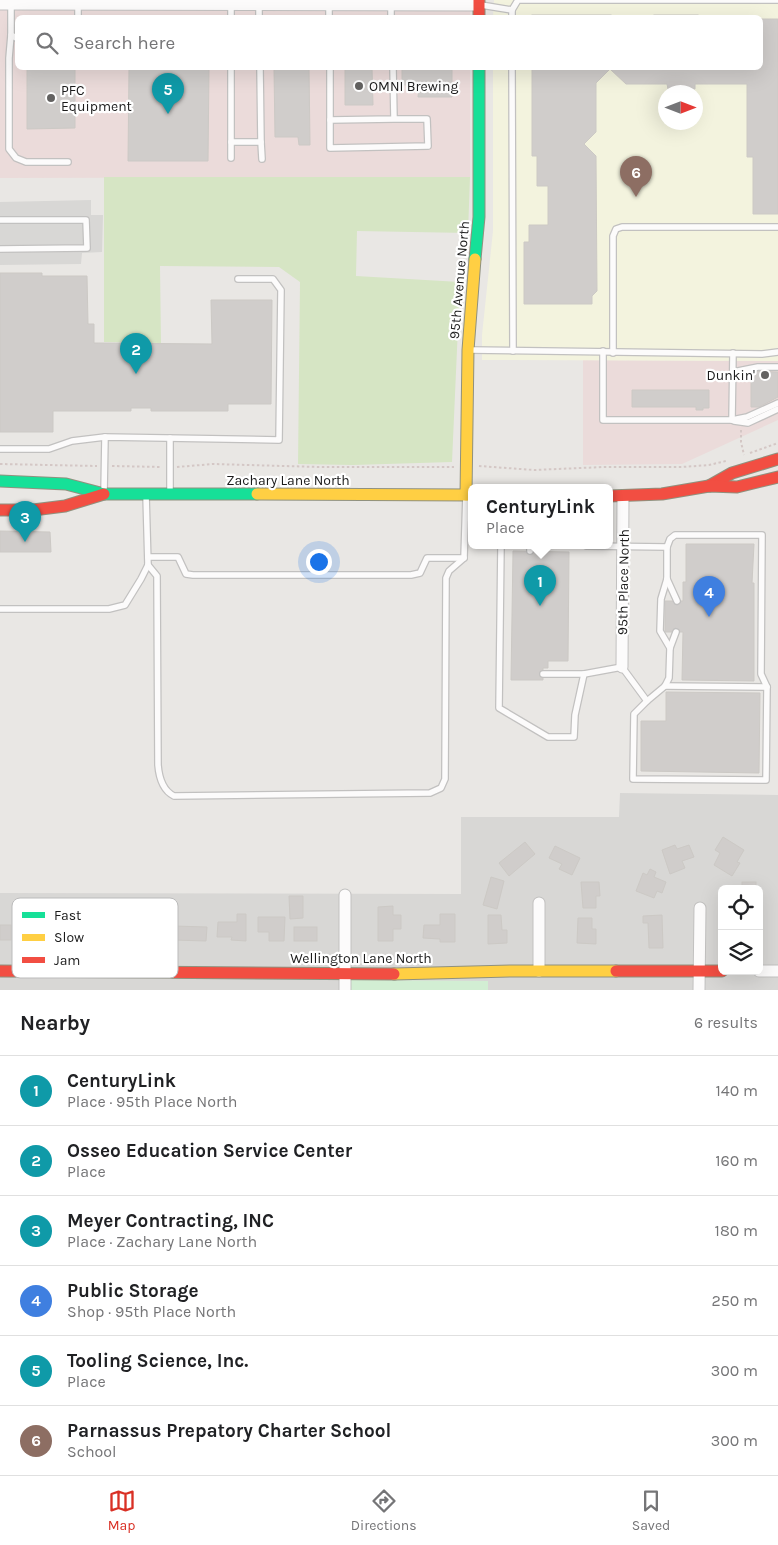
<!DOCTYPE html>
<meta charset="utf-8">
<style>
body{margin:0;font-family:Karla,sans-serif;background:#f6f6f6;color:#202124}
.controls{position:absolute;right:15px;bottom:15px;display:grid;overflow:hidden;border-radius:8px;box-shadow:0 5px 20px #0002}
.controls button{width:45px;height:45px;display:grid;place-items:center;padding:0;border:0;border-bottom:1px solid #e0e0e0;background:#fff;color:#202124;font:25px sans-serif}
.compass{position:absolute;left:658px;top:85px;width:45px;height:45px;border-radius:50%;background:#fff;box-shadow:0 5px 20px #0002;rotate:90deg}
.you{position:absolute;left:318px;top:561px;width:18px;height:18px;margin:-12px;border:4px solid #fff;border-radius:50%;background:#1a73e8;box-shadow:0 0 0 8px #1a73e833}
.badge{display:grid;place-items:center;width:32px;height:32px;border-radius:50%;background:#d93025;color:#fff;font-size:16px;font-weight:700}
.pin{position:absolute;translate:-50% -41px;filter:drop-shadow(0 1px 2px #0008)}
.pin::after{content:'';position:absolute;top:26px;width:18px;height:15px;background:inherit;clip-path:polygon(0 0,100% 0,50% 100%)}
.popup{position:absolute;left:468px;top:484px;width:145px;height:65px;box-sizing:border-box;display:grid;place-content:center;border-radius:8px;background:#fff;filter:drop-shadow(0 1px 4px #0005);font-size:16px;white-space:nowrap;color:#757577}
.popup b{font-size:19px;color:#202124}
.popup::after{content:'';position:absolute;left:50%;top:100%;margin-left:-10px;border:10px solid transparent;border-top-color:#fff}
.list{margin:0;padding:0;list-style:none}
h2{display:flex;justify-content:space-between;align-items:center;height:65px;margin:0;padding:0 20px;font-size:21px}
h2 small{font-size:16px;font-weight:400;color:#757577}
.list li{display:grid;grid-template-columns:32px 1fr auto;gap:15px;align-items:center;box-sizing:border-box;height:70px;padding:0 20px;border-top:1px solid #e0e0e0}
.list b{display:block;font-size:19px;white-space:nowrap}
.list p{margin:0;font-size:16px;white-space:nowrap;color:#757577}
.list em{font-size:16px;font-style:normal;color:#757577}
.icon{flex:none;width:28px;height:28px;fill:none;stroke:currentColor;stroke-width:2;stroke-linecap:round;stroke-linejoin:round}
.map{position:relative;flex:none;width:778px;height:990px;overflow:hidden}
.search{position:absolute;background:#fff;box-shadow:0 5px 20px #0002;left:15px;right:15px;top:15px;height:55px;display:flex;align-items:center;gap:12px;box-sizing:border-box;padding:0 18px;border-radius:8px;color:#757577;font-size:19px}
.sheet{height:485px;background:#fff}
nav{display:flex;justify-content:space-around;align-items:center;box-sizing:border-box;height:70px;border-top:1px solid #e0e0e0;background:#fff;font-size:14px;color:#757577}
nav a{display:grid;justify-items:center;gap:2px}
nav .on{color:#d93025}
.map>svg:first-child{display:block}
.residential{fill:#d8d7d5;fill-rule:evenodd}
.commercial{fill:#ebdbda}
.education{fill:#f3f3de;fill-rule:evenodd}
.grass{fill:#d6e5c4}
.park{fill:#d2eed3}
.building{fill:#d0cdcb;stroke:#ccc9c5}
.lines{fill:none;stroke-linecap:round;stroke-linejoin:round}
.lane-casing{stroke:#c2c1c0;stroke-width:8}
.street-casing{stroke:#c2c1c0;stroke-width:13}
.fast-casing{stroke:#90917e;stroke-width:13}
.slow-casing{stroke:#90917e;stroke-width:13}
.jam-casing{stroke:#90917e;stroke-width:13}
.path{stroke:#d4c7c5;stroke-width:2;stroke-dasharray:2.5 2.5;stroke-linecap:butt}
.lane{stroke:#fcfbfb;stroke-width:5.5}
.street{stroke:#fcfbfb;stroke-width:11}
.fast{stroke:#16e098;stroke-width:11}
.slow{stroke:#ffcf43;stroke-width:11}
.jam{stroke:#f24e42;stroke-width:11}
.poi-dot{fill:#636261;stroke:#fff;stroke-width:2}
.labels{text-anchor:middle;stroke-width:4.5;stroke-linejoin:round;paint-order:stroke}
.poi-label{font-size:14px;fill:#1b1b1b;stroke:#fff;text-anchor:start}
.street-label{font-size:14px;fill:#1b1b1b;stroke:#fff}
.key{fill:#fff;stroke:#bbb;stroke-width:1}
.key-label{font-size:14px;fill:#1b1b1b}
</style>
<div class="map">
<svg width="778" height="990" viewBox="0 0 778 990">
<rect width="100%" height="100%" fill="#e9e7e4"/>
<g class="residential">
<path d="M91 200V215H103L102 252 82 253 81 264 0 265V202Z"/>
<path d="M620 793 778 795V990H0V893L461 894V817H619ZM722 889H759V971H722Z"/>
</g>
<g class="commercial">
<path d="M0 0H470V18H18V68H470V177L0 178Z"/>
<path d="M583 360 778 361V420L682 464 583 465Z"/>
</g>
<path class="education" d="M494 0H778V361L482 360V335L493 231V68H760V18L493 17ZM666 92H696V122H666Z"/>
<path class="grass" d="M104 177H470L468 233 357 231 356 276 460 282 452 462 353 465 298 464 300 282 279 267 160 266 161 343 104 342Z"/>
<path class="park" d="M351 980 488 981V990H351Z"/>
<g class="building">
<rect x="532" y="15" width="79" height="3"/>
<rect x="654" y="15" width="44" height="3"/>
<path d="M760 19H778V214H753V157H747V84H695V89H668L667 84H626L610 69 596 83V132L584 144 596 156 597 291 592 296V304H524V242H529V225H548V186H537V156H532V68H760Z"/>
<path d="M27 68H75V128L27 129Z"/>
<path d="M129 68H209L208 161H128Z"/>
<path d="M274 68H309L310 145H299L298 137H275Z"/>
<path d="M345 68H372L373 105H345Z"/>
<path d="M402 68H452V97H418L419 85H402Z"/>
<path d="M0 273H42V276H87L88 324H94V343L212 344 211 300H272L271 404H228V411H151V408H131V411H53V432H0Z"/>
<path d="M751 371 778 372V397L759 407H751Z"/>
<path d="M632 390H709V408H703V410H696V407H632Z"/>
<path d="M0 531 50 532 51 552H0Z"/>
<path d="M686 544H754L752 583H754V681L682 680 683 632H665V601H683V582H686Z"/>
<path d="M513 551 569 552 568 661H548V668H543V680H511Z"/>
<path d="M666 692 760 693 759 773 641 771V721H666Z"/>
<path d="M723 837 744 850 737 862 740 863 732 876 714 865 720 853 715 850Z"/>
<path d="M525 842 535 854 509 876 499 863Z"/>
<path d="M675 845 677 849 689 845 694 857 682 861 685 868 670 874 662 850Z"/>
<path d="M555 846 580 858 572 875 559 869 562 864 549 858Z"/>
<path d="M650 869 656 872 654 877 666 882 662 893 657 891 654 898 636 891 643 873 647 875Z"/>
<path d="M491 877 504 881 497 909 483 905Z"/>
<path d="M581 882H599L600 896H596V908H583Z"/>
<rect x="742" y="882" width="14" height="7"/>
<path d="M289 896H303V918L290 919Z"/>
<path d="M393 906V915H401V929H393V941H378V907Z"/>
<path d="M44 912V918L52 917V928H48V938H36V929H25L24 913Z"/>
<path d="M237 914H246V941L231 940 232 937H217L218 922H237Z"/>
<path d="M440 914H455V942H440V939L423 938 424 925H440Z"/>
<path d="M488 915H501L502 930H507V943L488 944Z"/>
<path d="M662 915 663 948H649L648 923H643V916Z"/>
<path d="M258 917H285L284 941H269V932H258Z"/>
<path d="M578 918H592V929H596V944L577 943Z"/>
<path d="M112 919H126V940H112V936H99L100 923H112Z"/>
<rect x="0" y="925" width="11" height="15"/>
<rect x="135" y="925" width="33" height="15"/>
<path d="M174 926 207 927 206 941 174 940Z"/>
<rect x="294" y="927" width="23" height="14"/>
</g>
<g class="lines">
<defs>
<g id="lane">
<path d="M11 4V35L18 39"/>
<path d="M391 4V18"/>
<path d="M231 5V18"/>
<path d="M259 5V18"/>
<path d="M329 5V18"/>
<path d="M481 5 512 10V18"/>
<path d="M512 10 518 0H778"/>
<path d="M78 18V5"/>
<path d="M11 35 9 58V149L16 158 26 162H68"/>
<path d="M260 68 261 142"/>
<path d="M330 68V120"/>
<path d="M393 68 394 119H427L428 146 330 148V120L394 119"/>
<path d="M512 68 513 351"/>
<path d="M231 142H261L262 159"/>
<path d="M231 158V68"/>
<path d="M0 220H86L87 248 0 249"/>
<path d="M470 350 762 354 778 352"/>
<path d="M603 351V420H732L747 417 778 403"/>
<path d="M613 353V236L616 229 622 227H778"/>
<path d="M733 372 758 367H778"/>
<path d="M732 420 733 353"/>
<path d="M734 421 748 423 778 409"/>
<path d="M170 438V494"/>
<path d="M0 449H49L72 441 105 437 279 440 281 290 273 279H238"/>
<path d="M104 493 105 437"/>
<path d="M501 545 499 708 548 737H574L575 715 584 674"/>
<path d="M585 545 586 546 667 547"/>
<path d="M530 551V545"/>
<path d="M148 557H178L186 574 193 575H411L420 573 427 558H464"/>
<path d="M148 565 157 576 158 765C159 777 162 790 174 796L430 793 441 788 445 779 446 578 449 571 464 558 466 495"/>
<path d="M667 579 677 601"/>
<path d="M0 609H109L125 605 141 579 148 565 146 495"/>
<path d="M670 648 660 631 661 599 667 579V547L670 539 675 535H762L761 674 767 687"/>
<path d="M543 674H584L622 667 647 701 634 714 633 779 766 780 767 687 665 686"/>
<path d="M647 701 665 686 669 678 670 648 676 632"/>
</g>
<g id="street">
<path d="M0 4 479 5"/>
<path d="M622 667 623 496"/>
<path d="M539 903V971"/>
<path d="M759 971H778"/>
<path d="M345 990V895"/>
<path d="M699 990 700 908"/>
</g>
<g id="fast">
<path d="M475 259 479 217V68"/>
<path d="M0 481 66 484 104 494H257"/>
</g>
<g id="slow">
<path d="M257 494 471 495"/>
<path d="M466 495 468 350 475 259"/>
<path d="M394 974 512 971H616"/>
</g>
<g id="jam">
<path d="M479 0V18"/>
<path d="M709 486 732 473 778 459"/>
<path d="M609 496 662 494 709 486 737 487 778 477"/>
<path d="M0 510H33L65 506 104 494"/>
<path d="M0 971 394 974"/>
<path d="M616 971H722"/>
</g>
</defs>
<use href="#lane" class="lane-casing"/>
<use href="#street" class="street-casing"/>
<use href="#fast" class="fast-casing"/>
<use href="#slow" class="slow-casing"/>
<use href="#jam" class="jam-casing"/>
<g class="path">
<path d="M741 430V442L744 455"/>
<path d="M750 453 778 443"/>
<path d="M0 464 97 466"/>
<path d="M112 466 162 467"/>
<path d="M479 466 534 470 604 467H682L709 465 726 461"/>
<path d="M177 467 213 464 319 467H454"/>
</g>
<use href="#lane" class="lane"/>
<use href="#street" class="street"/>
<use href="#fast" class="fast"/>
<use href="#slow" class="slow"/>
<use href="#jam" class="jam"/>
</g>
<g class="poi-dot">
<circle cx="359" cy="86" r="5"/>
<circle cx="51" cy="98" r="5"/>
<circle cx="765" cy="375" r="5"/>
</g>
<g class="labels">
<g class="poi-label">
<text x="369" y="91">OMNI Brewing</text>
<text x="61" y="95">PFC<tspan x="61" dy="16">Equipment</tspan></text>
<text x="755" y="380" text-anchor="end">Dunkin'</text>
</g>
<g class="street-label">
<text transform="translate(459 280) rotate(-85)" y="5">95th Avenue North</text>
<text x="288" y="485">Zachary Lane North</text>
<text transform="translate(623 582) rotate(-89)" y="5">95th Place North</text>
<text x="361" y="963">Wellington Lane North</text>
</g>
</g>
<rect x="12" y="898" width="166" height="80" rx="8" class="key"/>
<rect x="22" y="912" width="23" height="6" fill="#16e098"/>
<rect x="22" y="934" width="23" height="7" fill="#ffcf43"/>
<rect x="22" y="957" width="23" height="6" fill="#f24e42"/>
<g class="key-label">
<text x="54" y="920">Fast</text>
<text x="54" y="942">Slow</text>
<text x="54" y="965">Jam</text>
</g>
</svg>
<div class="controls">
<button><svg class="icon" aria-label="locate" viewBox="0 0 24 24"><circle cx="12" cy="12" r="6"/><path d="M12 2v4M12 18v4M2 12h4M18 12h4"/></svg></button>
<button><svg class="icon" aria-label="layers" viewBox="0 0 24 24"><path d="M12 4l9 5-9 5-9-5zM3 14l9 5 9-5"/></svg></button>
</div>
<svg class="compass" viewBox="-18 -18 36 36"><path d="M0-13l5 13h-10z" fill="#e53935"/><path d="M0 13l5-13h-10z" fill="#757577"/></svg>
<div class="you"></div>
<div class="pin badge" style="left:540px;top:606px;background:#0f9aa8">1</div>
<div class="popup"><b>CenturyLink</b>Place</div>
<div class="pin badge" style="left:136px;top:374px;background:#0f9aa8">2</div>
<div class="pin badge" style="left:25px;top:542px;background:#0f9aa8">3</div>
<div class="pin badge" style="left:709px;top:617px;background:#3f7fe0">4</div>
<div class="pin badge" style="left:168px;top:114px;background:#0f9aa8">5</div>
<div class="pin badge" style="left:636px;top:197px;background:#8d6e63">6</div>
<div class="search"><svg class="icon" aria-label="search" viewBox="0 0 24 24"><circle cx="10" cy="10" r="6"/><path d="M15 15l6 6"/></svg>Search here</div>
</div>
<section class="sheet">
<h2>Nearby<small>6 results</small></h2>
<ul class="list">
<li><span class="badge" style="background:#0f9aa8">1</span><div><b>CenturyLink</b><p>Place · 95th Place North</p></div><em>140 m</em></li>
<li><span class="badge" style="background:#0f9aa8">2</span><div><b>Osseo Education Service Center</b><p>Place</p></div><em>160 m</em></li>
<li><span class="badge" style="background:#0f9aa8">3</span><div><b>Meyer Contracting, INC</b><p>Place · Zachary Lane North</p></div><em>180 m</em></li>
<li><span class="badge" style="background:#3f7fe0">4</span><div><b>Public Storage</b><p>Shop · 95th Place North</p></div><em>250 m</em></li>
<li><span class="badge" style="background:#0f9aa8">5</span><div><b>Tooling Science, Inc.</b><p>Place</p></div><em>300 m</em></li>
<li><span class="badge" style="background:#8d6e63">6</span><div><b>Parnassus Prepatory Charter School</b><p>School</p></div><em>300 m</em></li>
</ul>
</section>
<nav>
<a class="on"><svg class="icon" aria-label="map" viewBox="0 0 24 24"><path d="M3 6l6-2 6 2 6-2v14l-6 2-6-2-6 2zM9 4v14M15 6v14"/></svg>Map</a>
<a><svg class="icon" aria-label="directions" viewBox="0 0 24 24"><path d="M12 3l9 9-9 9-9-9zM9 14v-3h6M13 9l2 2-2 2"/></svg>Directions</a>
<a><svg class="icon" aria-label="saved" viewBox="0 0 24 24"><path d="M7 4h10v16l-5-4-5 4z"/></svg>Saved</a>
</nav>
